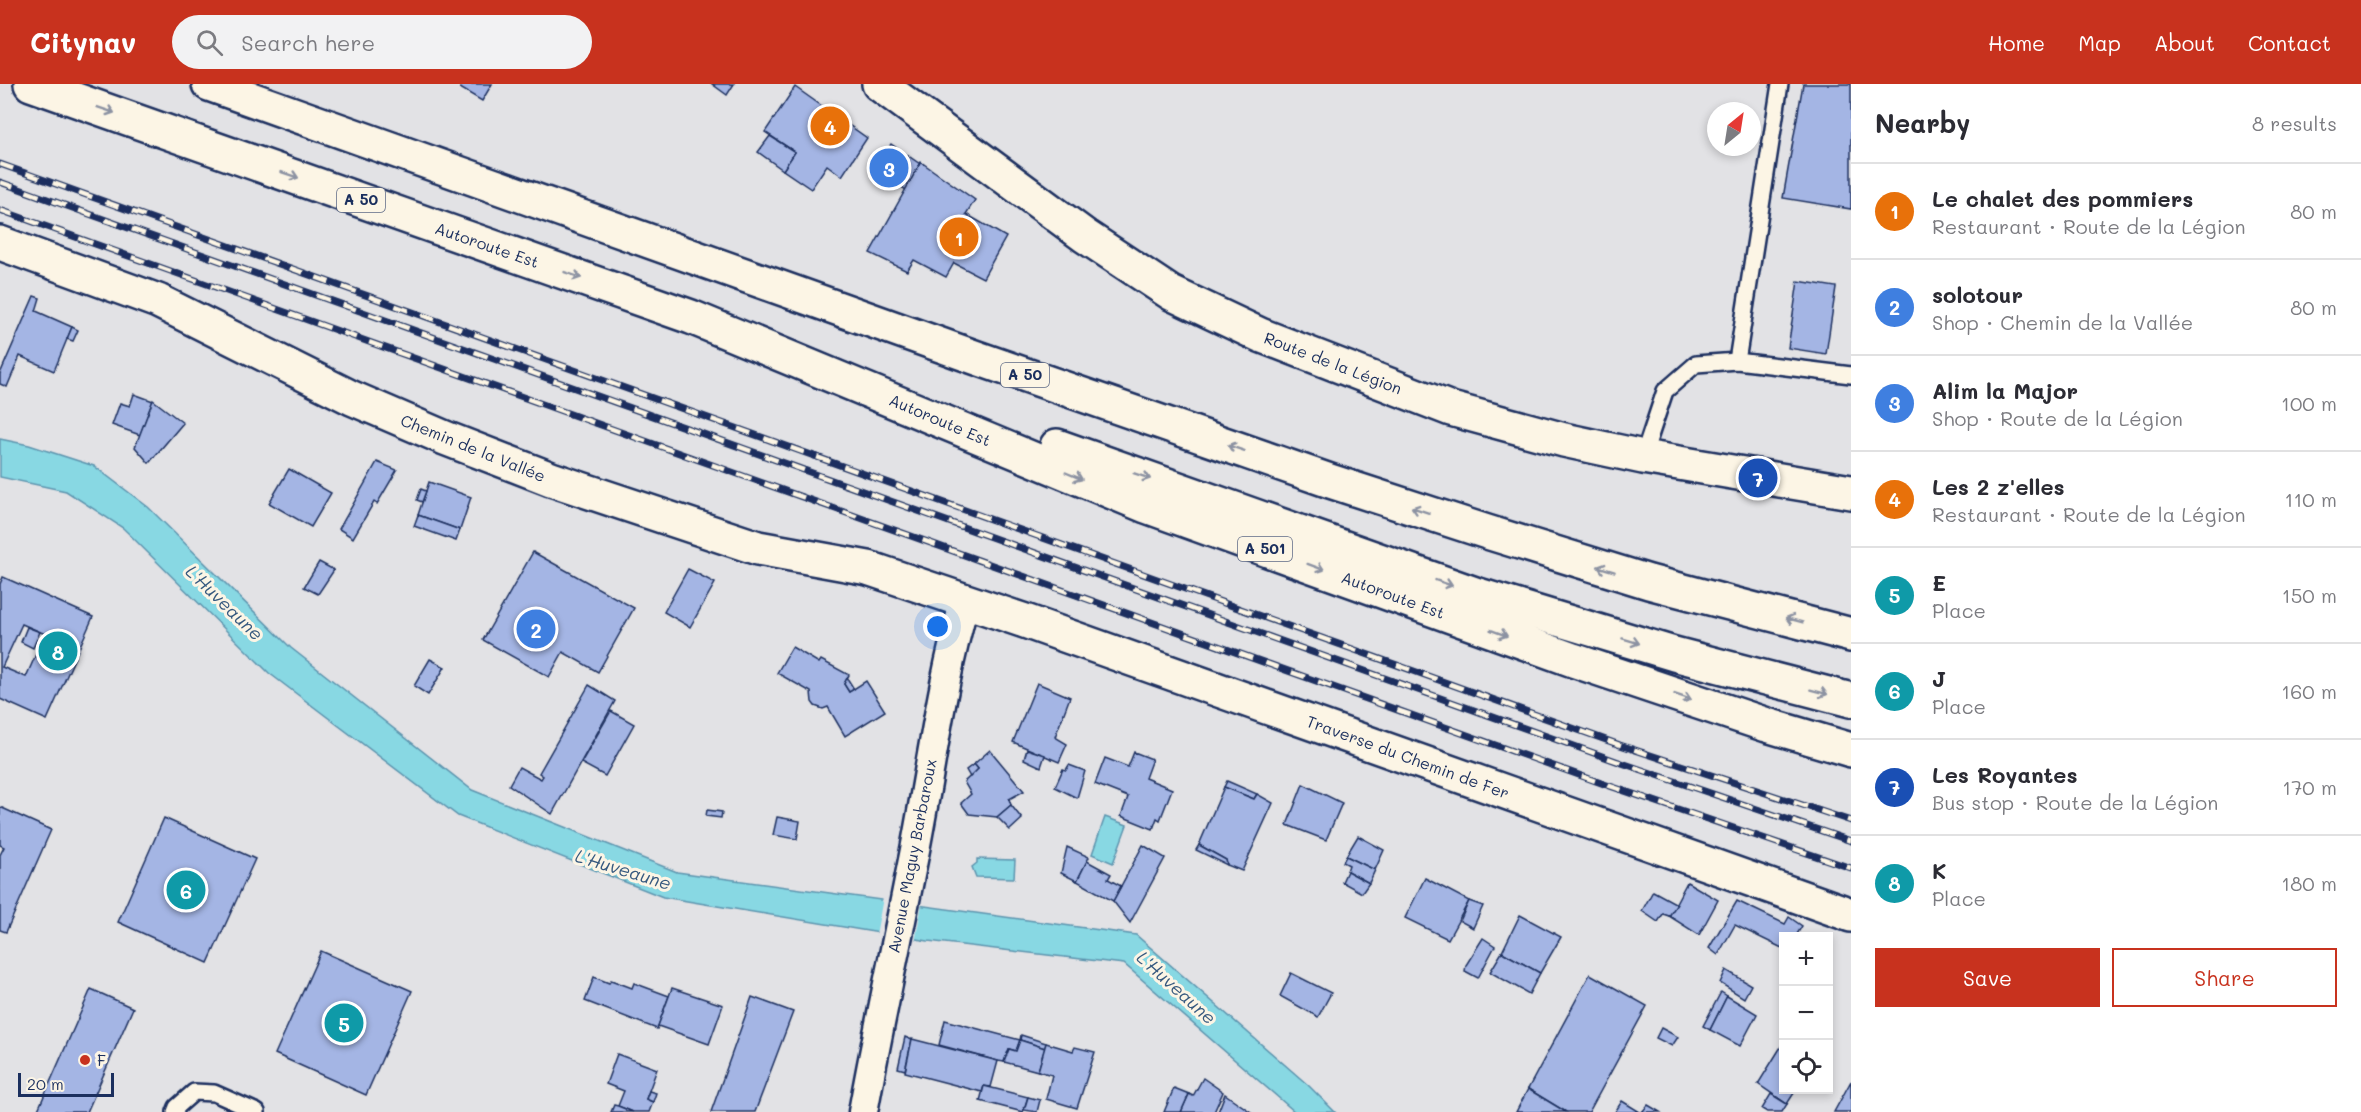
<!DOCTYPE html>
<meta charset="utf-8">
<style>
body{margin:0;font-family:Mali,sans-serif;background:#f2f2f3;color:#2b2b33}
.controls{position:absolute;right:18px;bottom:18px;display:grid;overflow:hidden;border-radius:0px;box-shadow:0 3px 9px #0003}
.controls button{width:54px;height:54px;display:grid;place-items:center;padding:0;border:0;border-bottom:2px solid #e1e1e2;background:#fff;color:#2b2b33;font:30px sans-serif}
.compass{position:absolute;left:1707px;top:18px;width:54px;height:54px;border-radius:50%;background:#fff;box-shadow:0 3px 9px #0003;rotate:30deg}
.scale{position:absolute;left:18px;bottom:15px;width:96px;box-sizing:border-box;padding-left:6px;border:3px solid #1b2f5e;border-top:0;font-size:16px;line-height:21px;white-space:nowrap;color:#1b2f5e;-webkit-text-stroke:4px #fcf5e5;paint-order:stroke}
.you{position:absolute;left:938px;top:543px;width:21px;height:21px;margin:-15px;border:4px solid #fff;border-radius:50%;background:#1a73e8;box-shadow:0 0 0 9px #1a73e833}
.badge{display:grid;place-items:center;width:39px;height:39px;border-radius:50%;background:#c8321e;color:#fff;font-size:20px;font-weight:700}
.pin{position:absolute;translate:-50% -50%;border:3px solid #fff;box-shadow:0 2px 6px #0006}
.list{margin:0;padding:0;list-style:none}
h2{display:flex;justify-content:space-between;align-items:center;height:78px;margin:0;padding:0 24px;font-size:26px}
h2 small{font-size:20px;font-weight:400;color:#7c7c81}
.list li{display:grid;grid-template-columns:39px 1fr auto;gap:18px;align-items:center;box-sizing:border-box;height:96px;padding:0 24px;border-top:2px solid #e1e1e2}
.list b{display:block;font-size:22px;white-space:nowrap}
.list p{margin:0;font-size:20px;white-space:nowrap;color:#7c7c81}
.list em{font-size:20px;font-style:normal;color:#7c7c81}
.actions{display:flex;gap:12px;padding:18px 24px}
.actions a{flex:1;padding:14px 0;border:2px solid #c8321e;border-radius:0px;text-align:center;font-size:21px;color:#c8321e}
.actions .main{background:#c8321e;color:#fff}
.icon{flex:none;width:33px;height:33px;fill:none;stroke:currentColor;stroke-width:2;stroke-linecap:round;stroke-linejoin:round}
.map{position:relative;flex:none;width:1851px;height:1028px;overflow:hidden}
header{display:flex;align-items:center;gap:36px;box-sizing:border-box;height:84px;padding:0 30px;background:#c8321e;color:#fff}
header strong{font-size:28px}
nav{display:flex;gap:33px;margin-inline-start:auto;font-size:21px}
.search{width:420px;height:54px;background:#f2f2f3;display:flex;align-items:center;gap:15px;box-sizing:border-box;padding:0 21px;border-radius:33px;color:#7c7c81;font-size:22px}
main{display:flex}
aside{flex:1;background:#fff}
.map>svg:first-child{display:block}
.water{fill:#88d8e3;stroke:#5c94ae;stroke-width:1.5}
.pier{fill:#e2e2e5}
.building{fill:#a4b5e4;stroke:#1b2f5e;stroke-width:1.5;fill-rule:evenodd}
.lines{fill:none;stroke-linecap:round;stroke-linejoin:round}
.lane-casing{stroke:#1b2f5e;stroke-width:20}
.street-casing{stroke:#1b2f5e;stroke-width:33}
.secondary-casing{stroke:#1b2f5e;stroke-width:38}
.highway-casing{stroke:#1b2f5e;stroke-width:38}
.lane{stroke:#fcf5e5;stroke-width:15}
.street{stroke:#fcf5e5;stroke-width:28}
.secondary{stroke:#fcf5e5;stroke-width:33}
.highway{stroke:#fcf5e5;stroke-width:33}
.rail-casing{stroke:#1b2f5e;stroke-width:7}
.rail{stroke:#fcf5e5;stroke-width:4.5;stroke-dasharray:14;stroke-linecap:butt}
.oneway{stroke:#8c92a2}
.poi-dot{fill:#c8321e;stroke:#fcf5e5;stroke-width:2}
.labels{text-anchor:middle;stroke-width:6;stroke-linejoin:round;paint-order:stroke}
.shield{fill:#fcf5e5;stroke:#5e6a86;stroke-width:1.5}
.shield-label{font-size:15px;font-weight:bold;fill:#1b2f5e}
.street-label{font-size:16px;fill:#1b2f5e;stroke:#fcf5e5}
.poi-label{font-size:16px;fill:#1b2f5e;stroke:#fcf5e5;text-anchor:start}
.water-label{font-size:18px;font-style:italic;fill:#36597f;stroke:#fcf5e5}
</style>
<header>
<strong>Citynav</strong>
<div class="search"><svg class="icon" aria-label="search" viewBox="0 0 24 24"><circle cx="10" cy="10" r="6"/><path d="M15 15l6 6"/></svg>Search here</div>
<nav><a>Home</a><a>Map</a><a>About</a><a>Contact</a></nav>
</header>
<main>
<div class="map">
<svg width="1851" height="1028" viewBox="0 0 1851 1028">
<rect width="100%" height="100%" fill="#e2e2e5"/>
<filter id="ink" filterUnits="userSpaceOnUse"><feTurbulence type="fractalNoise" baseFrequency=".0167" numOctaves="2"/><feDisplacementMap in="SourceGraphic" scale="12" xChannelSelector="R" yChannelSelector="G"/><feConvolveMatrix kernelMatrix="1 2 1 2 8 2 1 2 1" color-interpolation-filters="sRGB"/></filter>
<g filter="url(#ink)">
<g class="water">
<path d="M0 355 29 361 94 382 148 423 291 564 472 706 677 788 1136 851 1308 1001 1335 1028H1295L1124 880 928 857 663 813 458 732 269 589 123 444 66 407 0 393Z"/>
<path d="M1105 733 1127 741 1113 779 1092 770Z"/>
<path d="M977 775 1015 776 1014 794 976 793 972 783 977 779Z"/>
</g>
<path class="pier" d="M883 814 922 820 915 858 876 851Z"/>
<g class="building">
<path d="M462 0H492L482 17 460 4Z"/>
<path d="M712 0H734L727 11Z"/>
<path d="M1803 0H1851V125L1783 114Z"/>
<path d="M795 3 867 54 842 92 827 81 811 105 783 86 795 68 765 48Z"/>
<path d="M770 52 795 68 783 86 758 68Z"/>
<path d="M891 60 920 80 906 106 875 85Z"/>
<path d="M921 78 975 116 966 130 1006 153 983 194 954 179 946 193 914 176 907 187 870 169Z"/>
<path d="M1798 197 1836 203 1826 270 1788 264Z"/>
<path d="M34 212 40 214 36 227 72 243 54 287 20 272 7 303 0 300V290Z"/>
<path d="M72 243 78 246 73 257 67 255Z"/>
<path d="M134 310 153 317 140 351 112 341 120 319 130 322Z"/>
<path d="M153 316 183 339 149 379 135 363Z"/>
<path d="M377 378 397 386 377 420 374 418 353 454 339 445Z"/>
<path d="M289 385 331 409 311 443 269 419Z"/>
<path d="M429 398 471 413 460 446 418 431Z"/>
<path d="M421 405 426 407 422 418 417 416Z"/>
<path d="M418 431 460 446 456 457 414 442Z"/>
<path d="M533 468 634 524 598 588 563 568 549 593 483 556Z"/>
<path d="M319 478 334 486 318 510 304 503Z"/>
<path d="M688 485 715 499 690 543 664 528Z"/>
<path d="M3 493 93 533 47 636 0 615V500ZM22 540 45 550 26 593 2 583Z"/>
<path d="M27 543 40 548 33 564 21 558Z"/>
<path d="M792 563 819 579 821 576 849 591 844 600 849 608 866 597 885 627 845 652 828 623 823 625 815 622 812 618 811 608 777 589Z"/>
<path d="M430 575 445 583 428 611 414 602Z"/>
<path d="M847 594 854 605 849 608 844 600Z"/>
<path d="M1037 599 1070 613 1055 653 1067 660 1059 678 1013 658Z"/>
<path d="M589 601 615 617 552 730 509 701 519 683 541 695 543 692 539 689Z"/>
<path d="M611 627 634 640 605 692 581 679Z"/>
<path d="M1027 665 1045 671 1041 683 1024 675Z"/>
<path d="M990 666 1024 707 1009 715 1011 721 997 733 969 730 961 719 971 710 964 698 978 685 974 680Z"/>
<path d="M1134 668 1152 675 1145 694 1172 705 1160 736 1157 734 1153 745 1121 732 1128 713 1095 700 1105 674 1128 683Z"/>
<path d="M974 680 978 685 970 693 966 686Z"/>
<path d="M1069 681 1085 687 1077 714 1055 703 1063 685 1066 686Z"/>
<path d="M1227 697 1257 710 1254 715 1224 703Z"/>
<path d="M1303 700 1342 719 1326 756 1287 741Z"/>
<path d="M1224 703 1254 715 1257 710 1273 719 1242 787 1227 781 1226 776 1199 761Z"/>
<path d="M1011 721 1022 735 1010 746 997 733Z"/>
<path d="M0 723 51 746 6 848 0 846V771L4 763 0 761Z"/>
<path d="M707 726 722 728 721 734 706 732Z"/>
<path d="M777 733 800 737 797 755 773 751Z"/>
<path d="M164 734 255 775 208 879 118 838Z"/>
<path d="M1358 752 1384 766 1375 786 1346 772Z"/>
<path d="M1143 761 1165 774 1130 839 1113 817Z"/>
<path d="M1199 761 1226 776 1227 781 1196 766Z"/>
<path d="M1067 763 1089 773 1077 797 1061 789Z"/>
<path d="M1346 772 1375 786 1369 799 1347 787 1349 781 1343 778Z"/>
<path d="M1087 777 1111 790 1108 795 1121 802 1113 817 1077 797Z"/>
<path d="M1347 787 1369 799 1362 809 1342 798Z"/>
<path d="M1425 794 1469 817 1448 855 1405 834Z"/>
<path d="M1687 798 1718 816 1699 851 1669 832Z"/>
<path d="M1653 807 1677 820 1669 832 1663 830 1658 838 1642 827Z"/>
<path d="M1469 817 1483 822 1473 844 1460 837Z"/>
<path d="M1737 817 1785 840 1789 833 1802 842 1796 852H1784V865L1735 841 1718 871 1709 864Z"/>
<path d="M1520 831 1561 853 1540 889 1502 868Z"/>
<path d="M1483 854 1495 862 1478 894 1465 887 1466 881Z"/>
<path d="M321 867 412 907 366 1011 275 970Z"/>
<path d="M1502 868 1540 889 1529 910 1490 888Z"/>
<path d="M1726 886 1751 901 1744 914 1720 899Z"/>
<path d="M1291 889 1331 909 1318 933 1280 912Z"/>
<path d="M1590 890 1647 922 1589 1028H1566L1528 1005Z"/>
<path d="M594 893 609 899 611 896 632 904 634 899 669 912 657 945 585 917Z"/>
<path d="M672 904 723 921 709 960 658 942Z"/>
<path d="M91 905 133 924 87 1028H37Z"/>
<path d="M1721 908 1727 912 1710 946 1703 942Z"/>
<path d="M1727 912 1757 930 1740 962 1710 946Z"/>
<path d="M752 913 793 928 755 1028H711Z"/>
<path d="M945 936 1020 956 1016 967 1009 965 1004 978 998 977 939 961Z"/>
<path d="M1661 944 1678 953 1672 962 1656 954Z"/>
<path d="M1021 951 1046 959 1045 964 1020 956Z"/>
<path d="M905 953 912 956 905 986 898 984Z"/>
<path d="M912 955 998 977 991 1003 984 1002 982 1008 905 988Z"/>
<path d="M1020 956 1045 964 1038 987 1004 978 1009 965 1016 967Z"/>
<path d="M1784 958V1006H1796L1787 1020 1758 1000Z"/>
<path d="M1046 959 1073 967 1075 963 1095 968 1077 1024 1046 1015 1052 991 1038 987Z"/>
<path d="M617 970 657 985 646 1015 653 1018 649 1028H633L618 1022 624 1007 606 1000Z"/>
<path d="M1203 994 1223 1008 1214 1028H1181L1189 1010 1193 1012Z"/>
<path d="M1851 997V1028H1834Z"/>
<path d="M984 1002 1028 1013 1023 1028 980 1017Z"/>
<path d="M1174 1004 1189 1010 1181 1028H1164Z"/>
<path d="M1528 1005 1566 1028H1516Z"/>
<path d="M649 1007 656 1009 653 1018 646 1015Z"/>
<path d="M1225 1010 1251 1028H1218Z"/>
<path d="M1771 1010 1787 1020 1782 1028H1767L1762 1025Z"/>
<path d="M1028 1013 1040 1016 1037 1028 1024 1026Z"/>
<path d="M1622 1017 1640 1028H1615Z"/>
<path d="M614 1021 618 1022 633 1028H611Z"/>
<path d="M1648 1021 1660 1028H1642Z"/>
</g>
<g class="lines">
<defs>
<g id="lane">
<path d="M1737 277 1780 0"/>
<path d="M1643 373 1665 307 1696 280 1737 277 1851 291"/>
<path d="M175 1028 177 1023 194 1008 214 1009 257 1028"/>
</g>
<path id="street" d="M863 1028C878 945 896 863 912 781 930 693 940 603 965 517"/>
<g id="secondary">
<path d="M879 0 1085 152 1171 209 1260 251 1451 325 1564 356 1643 373 1851 408"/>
<path d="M0 159 158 217 352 314 445 354 551 395 758 464 868 484 1025 537 1851 831"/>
</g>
<g id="highway">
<path d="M31 0 691 233 1146 422 1573 576 1767 641 1851 666"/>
<path d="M209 0 977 274 1330 397 1487 448 1649 498 1851 551"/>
<path d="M1057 362 1475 510 1674 570 1851 616"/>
</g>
</defs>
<use href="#lane" class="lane-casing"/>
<use href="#street" class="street-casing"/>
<use href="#secondary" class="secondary-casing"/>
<use href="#highway" class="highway-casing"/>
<use href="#lane" class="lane"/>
<use href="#street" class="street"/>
<use href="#secondary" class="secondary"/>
<use href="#highway" class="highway"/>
<defs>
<g id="rail">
<path d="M0 80 1620 661 1851 737"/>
<path d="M0 98 1616 677 1851 757"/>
<path d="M0 126 1604 700 1851 784"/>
</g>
</defs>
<use href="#rail" class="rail-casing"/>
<use href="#rail" class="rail"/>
</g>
<defs><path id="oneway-shaft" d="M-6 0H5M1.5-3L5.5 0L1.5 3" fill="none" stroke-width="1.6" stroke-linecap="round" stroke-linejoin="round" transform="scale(1.5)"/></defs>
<g class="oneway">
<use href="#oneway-shaft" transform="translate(106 26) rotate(19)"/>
<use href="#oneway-shaft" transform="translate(290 91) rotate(19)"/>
<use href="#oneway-shaft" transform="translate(573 191) rotate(19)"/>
<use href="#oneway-shaft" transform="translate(1236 364) rotate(-161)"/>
<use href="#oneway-shaft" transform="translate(1074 392) rotate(23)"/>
<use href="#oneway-shaft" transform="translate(1142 392) rotate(19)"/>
<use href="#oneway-shaft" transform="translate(1420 426) rotate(-162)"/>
<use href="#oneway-shaft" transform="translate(1316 483) rotate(20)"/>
<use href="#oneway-shaft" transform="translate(1606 485) rotate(-163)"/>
<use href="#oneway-shaft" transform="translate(1444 499) rotate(19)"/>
<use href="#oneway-shaft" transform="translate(1794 536) rotate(-165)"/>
<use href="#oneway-shaft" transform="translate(1499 549) rotate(20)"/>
<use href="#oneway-shaft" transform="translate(1631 557) rotate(17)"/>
<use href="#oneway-shaft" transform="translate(1819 608) rotate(15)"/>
<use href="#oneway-shaft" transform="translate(1683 613) rotate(19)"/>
</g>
</g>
<circle class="poi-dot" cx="85" cy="976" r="6"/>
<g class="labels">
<g class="shield">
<rect x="337" y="104" width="48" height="24" rx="4.5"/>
<rect x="1001" y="279" width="48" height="24" rx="4.5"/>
<rect x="1238" y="453" width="54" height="24" rx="4.5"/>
</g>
<g class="shield-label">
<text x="361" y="121">A 50</text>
<text x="1025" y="296">A 50</text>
<text x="1265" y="470">A 501</text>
</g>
<g class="street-label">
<text transform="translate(487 161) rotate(19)" y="6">Autoroute Est</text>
<text transform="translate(1333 279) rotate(21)" y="6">Route de la Légion</text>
<text transform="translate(940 336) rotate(23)" y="6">Autoroute Est</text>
<text transform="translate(473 364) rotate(22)" y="6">Chemin de la Vallée</text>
<text transform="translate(1393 511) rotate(20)" y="6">Autoroute Est</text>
<text transform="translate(1408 673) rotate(20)" y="6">Traverse du Chemin de Fer</text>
<text transform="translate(912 772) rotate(-79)" y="6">Avenue Maguy Barbaroux</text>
</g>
<g class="poi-label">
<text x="97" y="982">F</text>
</g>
<g class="water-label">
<text transform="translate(224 519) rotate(44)" y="6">L'Huveaune</text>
<text transform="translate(623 786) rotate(17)" y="6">L'Huveaune</text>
<text transform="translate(1176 904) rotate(42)" y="6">L'Huveaune</text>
</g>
</g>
</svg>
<div class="controls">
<button>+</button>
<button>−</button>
<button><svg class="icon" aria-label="locate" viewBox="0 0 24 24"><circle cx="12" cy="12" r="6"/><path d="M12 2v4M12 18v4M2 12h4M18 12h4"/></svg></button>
</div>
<svg class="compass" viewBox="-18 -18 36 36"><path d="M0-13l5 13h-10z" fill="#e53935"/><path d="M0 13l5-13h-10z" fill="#7c7c81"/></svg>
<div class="scale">20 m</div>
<div class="you"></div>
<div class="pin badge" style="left:959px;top:153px;background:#e8710a">1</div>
<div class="pin badge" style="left:536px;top:545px;background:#3f7fe0">2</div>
<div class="pin badge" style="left:889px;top:84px;background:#3f7fe0">3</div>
<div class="pin badge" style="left:830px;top:42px;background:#e8710a">4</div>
<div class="pin badge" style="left:344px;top:939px;background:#0f9aa8">5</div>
<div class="pin badge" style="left:186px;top:806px;background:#0f9aa8">6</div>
<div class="pin badge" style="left:1758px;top:394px;background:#1a4fb4">7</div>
<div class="pin badge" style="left:58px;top:567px;background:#0f9aa8">8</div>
</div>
<aside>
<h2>Nearby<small>8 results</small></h2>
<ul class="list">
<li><span class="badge" style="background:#e8710a">1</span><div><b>Le chalet des pommiers</b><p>Restaurant · Route de la Légion</p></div><em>80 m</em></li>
<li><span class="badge" style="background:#3f7fe0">2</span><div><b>solotour</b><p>Shop · Chemin de la Vallée</p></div><em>80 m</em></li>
<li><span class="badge" style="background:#3f7fe0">3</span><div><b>Alim la Major</b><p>Shop · Route de la Légion</p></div><em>100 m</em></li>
<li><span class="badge" style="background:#e8710a">4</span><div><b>Les 2 z'elles</b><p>Restaurant · Route de la Légion</p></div><em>110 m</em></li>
<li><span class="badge" style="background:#0f9aa8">5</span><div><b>E</b><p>Place</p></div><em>150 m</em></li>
<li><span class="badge" style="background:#0f9aa8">6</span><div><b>J</b><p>Place</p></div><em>160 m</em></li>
<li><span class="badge" style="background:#1a4fb4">7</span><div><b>Les Royantes</b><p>Bus stop · Route de la Légion</p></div><em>170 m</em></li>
<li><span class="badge" style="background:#0f9aa8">8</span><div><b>K</b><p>Place</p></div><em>180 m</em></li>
</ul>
<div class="actions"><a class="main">Save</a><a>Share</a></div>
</aside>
</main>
